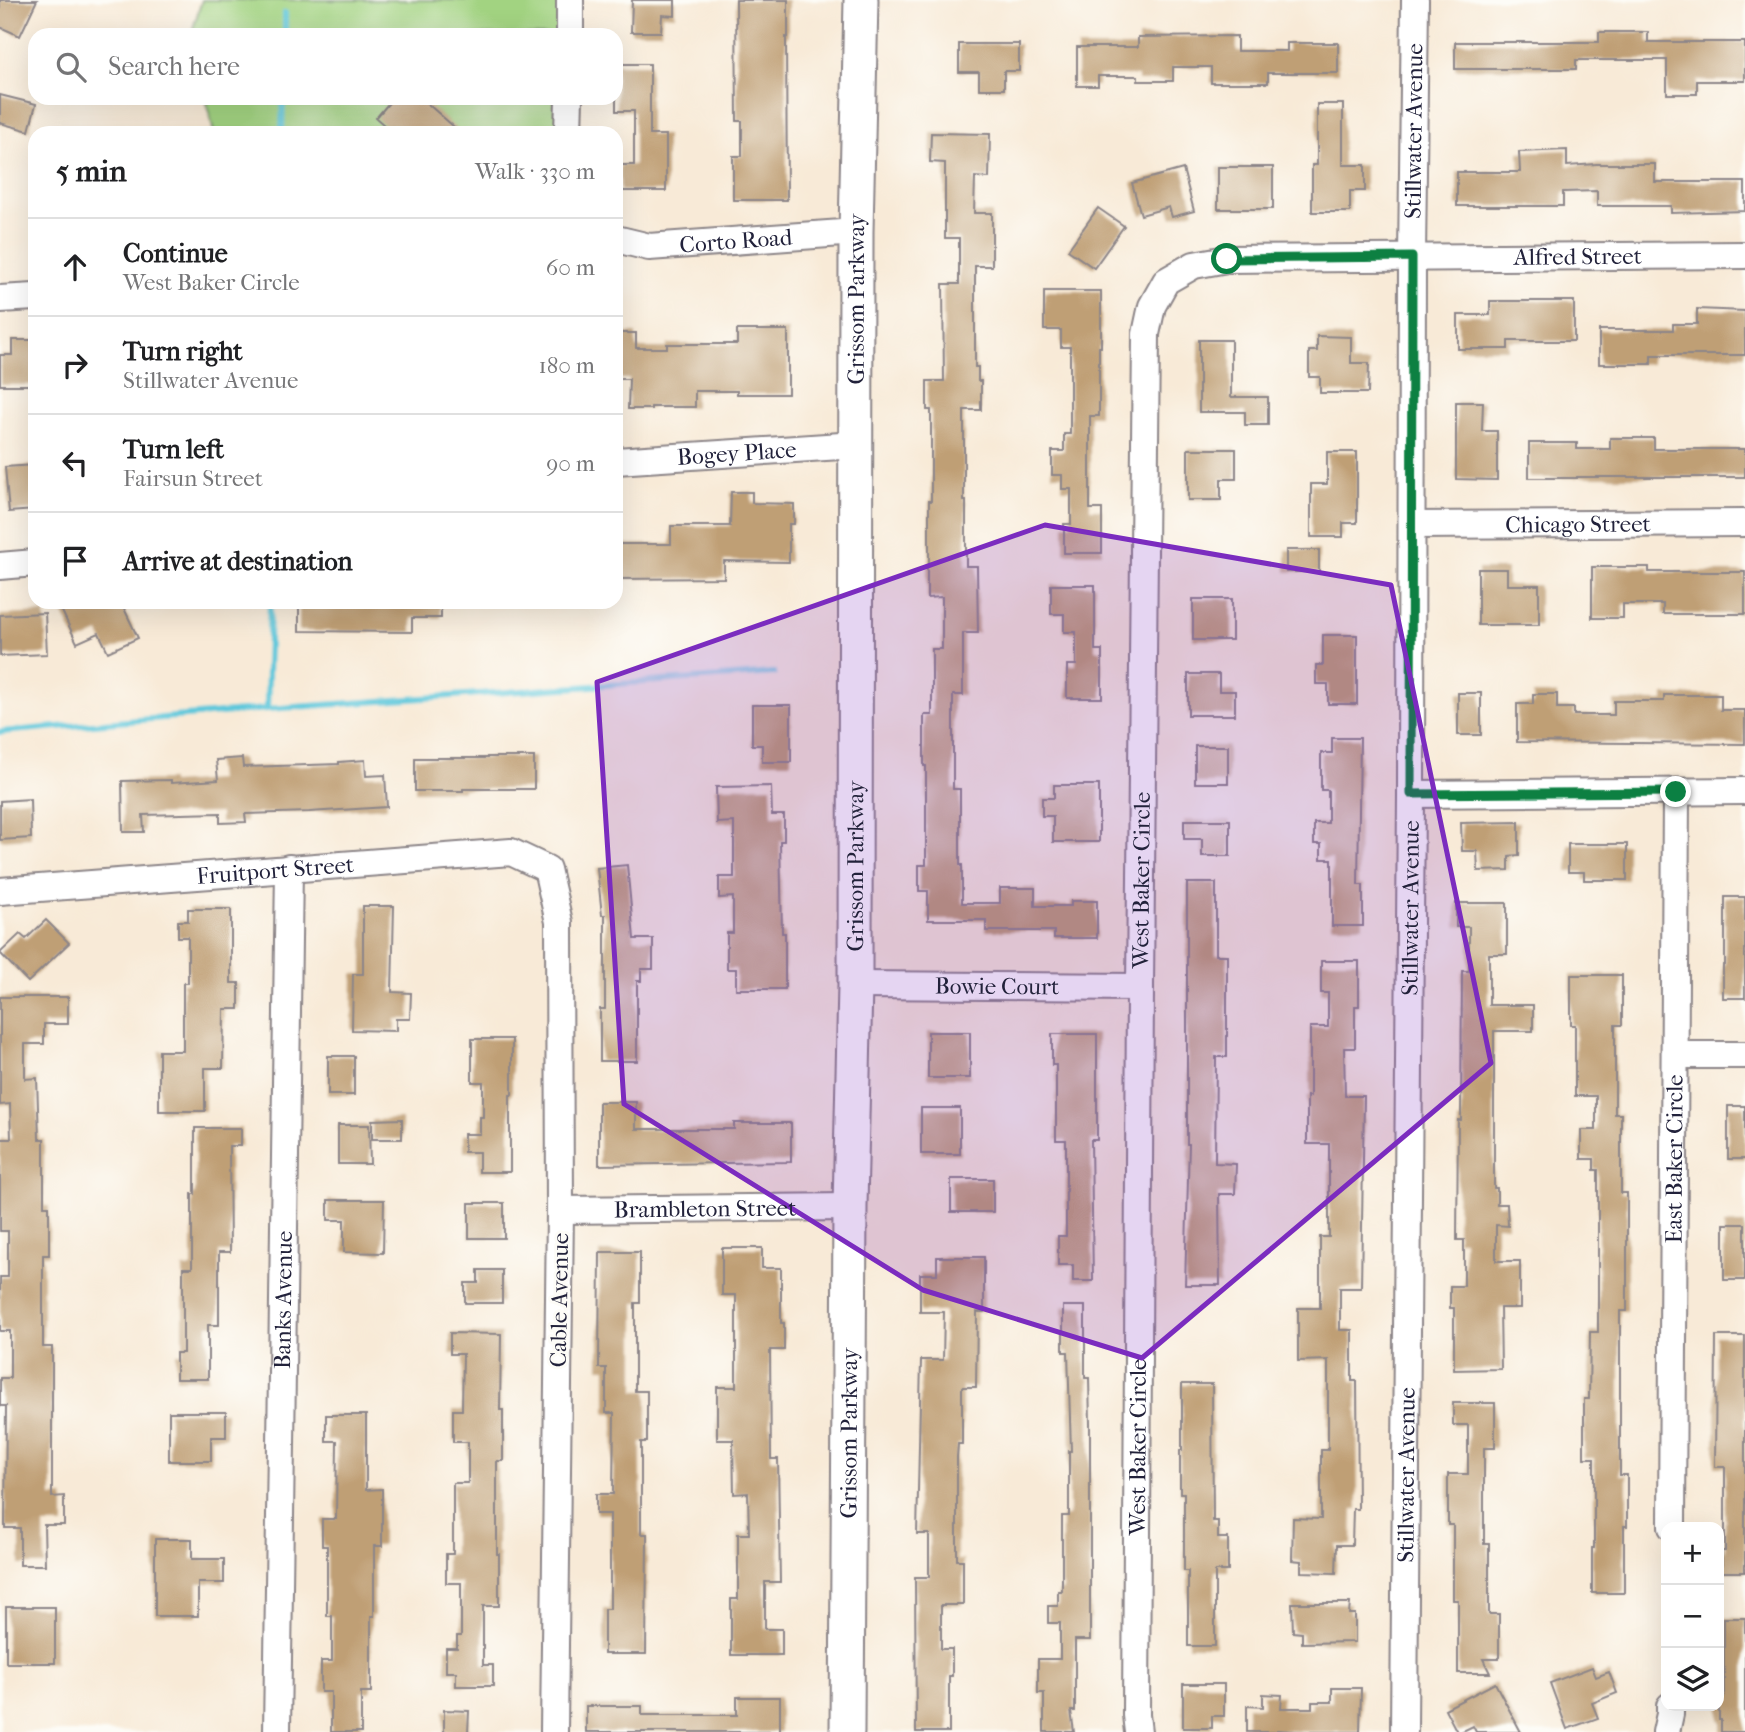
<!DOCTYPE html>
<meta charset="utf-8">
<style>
body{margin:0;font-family:"IM FELL French Canon",serif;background:#f6f6f6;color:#202124}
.controls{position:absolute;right:21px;bottom:21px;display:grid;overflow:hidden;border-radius:14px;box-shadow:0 7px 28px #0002}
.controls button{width:63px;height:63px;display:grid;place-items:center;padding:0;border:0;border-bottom:2px solid #e0e0e0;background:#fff;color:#202124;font:35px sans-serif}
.stop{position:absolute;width:21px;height:21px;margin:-16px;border:5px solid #0b8043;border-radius:50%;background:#fff}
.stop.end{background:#0b8043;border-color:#fff;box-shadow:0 2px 7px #0008}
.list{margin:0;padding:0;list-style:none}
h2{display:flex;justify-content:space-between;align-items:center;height:91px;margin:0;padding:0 28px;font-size:30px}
h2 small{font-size:23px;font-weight:400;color:#757577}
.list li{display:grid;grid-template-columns:46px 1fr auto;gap:21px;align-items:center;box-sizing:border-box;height:98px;padding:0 28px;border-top:2px solid #e0e0e0}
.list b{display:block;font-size:26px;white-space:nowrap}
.list p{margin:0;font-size:23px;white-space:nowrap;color:#757577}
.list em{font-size:23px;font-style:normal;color:#757577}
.icon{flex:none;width:38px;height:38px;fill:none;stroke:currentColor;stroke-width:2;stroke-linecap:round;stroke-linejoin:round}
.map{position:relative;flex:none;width:1745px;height:1732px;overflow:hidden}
.search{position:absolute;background:#fff;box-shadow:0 7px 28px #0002;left:28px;top:28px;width:595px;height:77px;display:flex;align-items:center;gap:18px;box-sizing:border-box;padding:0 24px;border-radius:21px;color:#757577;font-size:26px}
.panel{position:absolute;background:#fff;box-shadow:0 7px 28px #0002;left:28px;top:126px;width:595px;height:483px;border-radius:21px}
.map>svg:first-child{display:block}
.green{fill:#a2d381;stroke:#627a5e;stroke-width:2}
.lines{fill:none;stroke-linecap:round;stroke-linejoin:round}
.stream{stroke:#5fc8db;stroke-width:6}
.building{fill:#bf9f75}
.minor-casing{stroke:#8d8689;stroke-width:30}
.major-casing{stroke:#8d8689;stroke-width:37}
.minor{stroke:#fff;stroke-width:26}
.major{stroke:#fff;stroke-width:33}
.route{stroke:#0b8043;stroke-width:9}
.marked{fill:#7b2cbf;fill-opacity:0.2;stroke:#7b2cbf;stroke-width:5;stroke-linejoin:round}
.labels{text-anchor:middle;stroke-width:6;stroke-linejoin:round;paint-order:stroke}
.street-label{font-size:23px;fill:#22223b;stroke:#fdfcf7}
</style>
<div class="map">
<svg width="1745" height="1732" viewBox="0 0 1745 1732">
<rect width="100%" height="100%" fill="#fdfcf7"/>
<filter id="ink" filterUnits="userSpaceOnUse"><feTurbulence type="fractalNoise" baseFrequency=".0143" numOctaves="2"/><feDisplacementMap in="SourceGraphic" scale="14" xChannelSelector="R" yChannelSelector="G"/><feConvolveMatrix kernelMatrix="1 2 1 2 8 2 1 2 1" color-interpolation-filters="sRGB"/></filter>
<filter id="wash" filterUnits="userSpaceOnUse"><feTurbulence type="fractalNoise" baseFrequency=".00686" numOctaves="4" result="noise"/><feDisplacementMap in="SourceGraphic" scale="28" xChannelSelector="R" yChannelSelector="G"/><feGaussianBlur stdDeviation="1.57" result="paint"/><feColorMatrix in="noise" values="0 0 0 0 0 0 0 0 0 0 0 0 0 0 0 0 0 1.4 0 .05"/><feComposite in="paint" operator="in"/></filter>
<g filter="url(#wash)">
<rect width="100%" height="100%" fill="#f8ead7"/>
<g class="green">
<path d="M202 0H560V35H191Z"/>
<path d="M206 98H559L558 133H214Z"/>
</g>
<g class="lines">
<g class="stream">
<path d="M285 35V13"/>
<path d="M282 133 283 98"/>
<path d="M267 709 270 602"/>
<path d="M0 732 267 709 774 673"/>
</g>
</g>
<g id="blocks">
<g class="building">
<path d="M0 0H37L20 36 0 27Z"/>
<path d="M632 0H675V16L662 15 661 32H631Z"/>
<path d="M736 0H788V37H786L787 200H733V156H742V121H737Z"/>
<path d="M1599 32H1648V42H1745V81H1697V94H1667V60H1576V69H1455V42H1599Z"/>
<path d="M1237 36V51H1287V43H1338V73H1268V83H1211V67H1173V81H1138V76H1098V86H1077V47H1138V37Z"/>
<path d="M959 44H1019V71H1004V89H979V72H959Z"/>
<path d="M616 64H650V135H666V191H620V165H634V111H616Z"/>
<path d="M0 95 36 104 29 131 0 123Z"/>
<path d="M393 98H421L461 133H393L376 118Z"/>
<path d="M1317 104H1343V165H1365V191H1350V212H1312V165H1317Z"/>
<path d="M931 133 990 134 989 178 975 177 974 213H992V266H975V367H978V381H981V410H964V501H966V566H977L978 633H963V695H953V789H960V865H962V903H1000V888H1035V906H1071V901H1097V938H1054V931H986V920H928V891H919V865H926V766H924V715H932V649H942V597L927 598V566H929V501H931V410H927V381H944L943 284H959V238H945V163L930 162Z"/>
<path d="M1567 150V166L1597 164H1655V182H1745V211L1671 213V206H1597V191L1563 192V206H1457V172H1520L1519 152Z"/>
<rect x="1218" y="167" width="55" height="42"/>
<path d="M1183 169 1194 211 1172 217 1169 207 1141 215 1132 183Z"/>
<path d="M1098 208 1124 226 1094 268 1068 250Z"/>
<path d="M1044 291H1101V347H1099V416H1090V509H1102V553H1064V524H1071V489H1062V475H1052V451H1064V434H1070V347H1061V330H1044Z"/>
<path d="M1490 301H1574V341H1508V349H1458V315H1490Z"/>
<path d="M1697 309 1745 311V355H1651V364H1599V330H1673V324H1697Z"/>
<path d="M737 330H788V394H737V391H695V407H651V409H628L629 379H616V333H636V348H667V344H737Z"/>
<path d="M1317 336 1351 337V363H1369L1368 393H1320V377H1309V351H1317Z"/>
<path d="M12 340H35V385H0V355H12Z"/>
<path d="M1199 340H1231V397H1268V425H1245V412H1199Z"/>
<path d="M1456 402H1483L1482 431H1497V480L1456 479Z"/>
<path d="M1610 438H1654V449H1745V477H1577V478H1529V443H1577V449H1610Z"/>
<path d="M1188 449H1236V479H1221V500H1188Z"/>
<path d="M1327 452H1357V523H1343V537H1311V484H1327Z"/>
<path d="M35 465V510L9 512 5 467Z"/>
<path d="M731 492H752V503L794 504V524H789V562L724 561V578L616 579V544H671V526H730Z"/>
<rect x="1286" y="550" width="33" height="22"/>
<path d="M1592 567H1649V572H1745V614H1663V604H1623V618H1592Z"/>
<path d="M1478 569H1507V585H1539V625H1478Z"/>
<path d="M1051 585H1095V650H1102V698H1067V665H1076V632H1064V614H1051Z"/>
<rect x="1193" y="599" width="39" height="41"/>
<path d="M70 602H121L138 638 108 652 99 633 77 643 60 607Z"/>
<path d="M299 602H441V618H412V632L299 631Z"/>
<path d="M45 613 47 654 0 656V615Z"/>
<path d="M1323 635H1357V704H1328V684H1316V665H1323Z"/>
<path d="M1188 674H1219V691H1235V715H1188Z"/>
<rect x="1458" y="693" width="23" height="42"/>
<path d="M1533 694H1557V708H1574V715H1614V701H1664V695H1721V710H1745V744L1517 742V704H1533Z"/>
<path d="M752 705H791V762H762V745H752Z"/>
<path d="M1332 738H1360L1358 885H1363V926H1332V859H1321V844H1314V823H1328V790H1321V753H1332Z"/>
<rect x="1195" y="746" width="33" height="37"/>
<path d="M487 757H534V789H463V791H415V758H487Z"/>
<path d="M242 758 243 767 339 764V762L365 760 366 776 385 775 387 807 309 812 245 814 246 822 220 823V813L143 815 144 832H123L122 781 171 780V783L218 780 216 760Z"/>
<path d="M1054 785H1099V842H1053V816H1042V798H1054Z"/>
<path d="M771 786 772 815H784V841H780L782 933H785V989H736V969H727V933H733V897L719 898V877H734V822L717 823 716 787Z"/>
<path d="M30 799 31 838 0 840V801Z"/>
<path d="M1184 820H1230V856H1202V839H1184Z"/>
<path d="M1519 822V855L1509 856V870L1478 871 1477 851H1462L1461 823Z"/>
<path d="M1568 844H1627V880H1584V872H1568Z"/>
<path d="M627 865 634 939H653V969H641V981H637V1061H600V1009H605V915H602L597 868Z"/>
<path d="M1187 883H1216V955H1227V1057H1216L1215 1163 1236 1164 1235 1194H1219L1220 1285H1185L1189 1144H1187Z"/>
<path d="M1725 897H1745V998H1723V965H1725Z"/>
<path d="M1456 903H1507V954H1489V1005H1533V1031H1494V1188H1497V1204H1507L1508 1226 1496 1225V1261H1520V1308H1500L1501 1369 1454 1370V1308H1450V1286H1464V1240H1457L1458 1120H1461L1462 971H1469V927H1456Z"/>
<path d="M363 906H394L392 992 411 993 410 1019H396V1031L352 1030 353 974H363Z"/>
<path d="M188 909H231V983H239V1009H224L223 1068H205V1111H159V1051H183V983H188V937H178V921H188Z"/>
<path d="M46 920 69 943 28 982 0 953 20 934 26 939Z"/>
<path d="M1321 961H1359V1006H1355V1048H1344L1345 1096H1364L1361 1288H1340V1330H1352V1381H1357L1358 1509H1353L1352 1545H1337L1336 1573 1301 1572V1561L1292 1560 1293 1518 1321 1519V1450H1328V1360L1298 1361V1308H1320V1237H1329V1144H1307V1096H1310V1027H1328V993H1321Z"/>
<path d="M1571 975H1622V1025H1615V1114H1621V1193H1627V1311H1620V1475H1627V1526H1624V1593H1592V1548H1594V1458H1584V1399H1589L1590 1332H1598V1170H1594V1159H1581V1130H1596V1096H1575V1025H1571Z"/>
<path d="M0 997H68V1024H44V1044H25V1079L37 1078 39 1139H44V1206H49V1255H43V1347H52V1497L64 1496V1525H44L45 1565H20V1528H5L6 1406H0V1378H10V1331H0V1277H8V1231H0V1139H11L10 1104 0 1105Z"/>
<rect x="928" y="1032" width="42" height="46"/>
<path d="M1052 1034H1097V1140H1091L1093 1281H1073V1265H1058V1236H1066V1140H1056V1065H1052Z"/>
<path d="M472 1039H512V1095H510V1172H479V1152H464V1134H480V1117H483V1082H472Z"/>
<rect x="328" y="1056" width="26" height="39"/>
<path d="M599 1102H636V1129H734V1123H791V1162L599 1165Z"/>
<rect x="1728" y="1106" width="17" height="53"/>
<rect x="921" y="1108" width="39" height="46"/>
<path d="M402 1119V1139H372V1120Z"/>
<path d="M338 1125H369L370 1164H338Z"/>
<path d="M195 1128H241V1146H229L230 1252H219V1325H208V1379H176V1353H183V1268H192V1194H195Z"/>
<rect x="951" y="1179" width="42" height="33"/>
<path d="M328 1200H384L383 1253 344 1252V1220H328Z"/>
<rect x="469" y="1203" width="35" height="35"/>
<rect x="1724" y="1224" width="21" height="56"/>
<path d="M722 1248H762V1268H781V1323H784V1350H770L771 1459H778L780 1582H765V1629H782V1655H731V1599H738V1534H749L748 1493 734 1494 733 1440H717V1387H736V1295H722Z"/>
<path d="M600 1252H640V1303H635V1391H647V1442H641V1534H647L646 1654H604V1609H610V1514H596V1494H613L614 1413H606V1368H599Z"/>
<path d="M937 1257H984V1312H977L976 1387H962V1444H958L957 1457V1560H963V1605H941V1649H952V1676H949V1732H916L915 1577H929V1534H917L921 1360H943L944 1312H920V1274H937Z"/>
<path d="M478 1270H502V1303H465V1283H478Z"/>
<path d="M1063 1306H1085V1378H1089L1090 1424V1640H1075V1711H1071L1074 1732H1044V1693H1038V1659H1060V1623H1048V1606H1058V1591H1062V1516H1069V1451H1071L1068 1352H1063Z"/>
<path d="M450 1333 501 1334 500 1410H503V1461H497V1554H499V1606H483V1665H493V1686H456V1672H446V1648H457V1636H461V1583H446V1554H453V1483H468V1442H453V1410H462L463 1354H450Z"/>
<path d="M1716 1336H1745V1572H1722V1551H1725V1467H1715Z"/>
<path d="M1182 1384H1212L1213 1521H1218V1538H1228V1571H1215V1646H1188V1571H1184V1493H1180V1450H1182Z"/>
<path d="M1453 1403H1495V1448H1484V1544H1489V1614H1499V1659H1483L1490 1673H1458V1600H1453V1525H1448V1474H1468V1425H1453Z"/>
<path d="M169 1412H226V1437H211V1461H169Z"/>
<path d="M326 1415H366V1490L382 1489V1546H374V1616H371V1692H361V1732H331V1692H321V1661H332V1616H327V1546H322V1519H336L337 1441H326Z"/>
<path d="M155 1539H192V1559H224V1583H198V1616H155Z"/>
<path d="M1292 1603H1350L1349 1614H1355V1642L1302 1643V1633L1293 1632Z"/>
<rect x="6" y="1607" width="49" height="56"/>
<path d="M1724 1618H1745V1732H1721V1720H1719V1698H1724Z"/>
<path d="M1592 1667 1596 1677 1609 1672 1617 1693 1592 1703 1598 1718 1567 1729 1550 1683Z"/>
<path d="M1495 1683 1521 1732H1476L1473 1726 1461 1732H1457L1445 1709Z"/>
<path d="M1183 1684H1224V1716H1212V1728H1183Z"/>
<path d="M1332 1688H1361L1360 1732H1312L1277 1730V1732H1247V1706L1263 1707V1694L1282 1695 1281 1708H1312V1702H1332Z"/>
<path d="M737 1697H780V1732H586V1706H642V1715H737Z"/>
<path d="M444 1710 469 1711 468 1732H444Z"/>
</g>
</g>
</g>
<g filter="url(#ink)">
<use href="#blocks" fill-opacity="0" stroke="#8d8689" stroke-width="2"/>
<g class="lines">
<defs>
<g id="minor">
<path d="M570 35V0"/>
<path d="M568 133 569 98"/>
<path id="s1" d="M616 239 649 247 856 232"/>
<path d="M0 299 35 297"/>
<path id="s2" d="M616 461 856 445"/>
<path id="s3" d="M1412 525 1745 523"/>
<path d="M0 566 35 563"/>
<path d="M1411 794 1745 791"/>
<path id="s4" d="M0 891 511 852 547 869 559 922 560 1210 554 1732"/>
<path id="s5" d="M855 985 1140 987"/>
<path d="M1676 1055H1745"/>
<path id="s6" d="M560 1210 850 1207"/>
<path id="s7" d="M1672 1527 1676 792"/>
<path id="s8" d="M277 1732 289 868"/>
<path id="s9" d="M1138 1732 1136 1715 1140 987 1146 334 1152 306 1166 281 1194 265 1227 259 1745 255"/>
<path id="s10" d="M1404 1732 1411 794 1412 257 1415 0"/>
<path d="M1666 1732 1670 1714V1706"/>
</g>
<g id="major">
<path id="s11" d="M847 1732 850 1207 855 985 856 232 861 0"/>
</g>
</defs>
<use href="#minor" class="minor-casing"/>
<use href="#major" class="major-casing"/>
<use href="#minor" class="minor"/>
<use href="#major" class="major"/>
</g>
</g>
<g class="lines" filter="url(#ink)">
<path class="route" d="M1227 259 1412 257 1411 794 1676 792"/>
</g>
<path class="marked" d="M1045 525 1391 585 1491 1063 1142 1358 923 1290 624 1104 597 682Z"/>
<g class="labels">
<g class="street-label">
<text dy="8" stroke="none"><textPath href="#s10" startOffset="1601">Stillwater Avenue</textPath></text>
<text dy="8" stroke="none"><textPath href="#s1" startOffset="121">Corto Road</textPath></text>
<text dy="8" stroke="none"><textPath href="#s9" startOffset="1872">Alfred Street</textPath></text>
<text dy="8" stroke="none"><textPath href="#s11" startOffset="1433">Grissom Parkway</textPath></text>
<text dy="8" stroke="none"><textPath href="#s2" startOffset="121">Bogey Place</textPath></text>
<text dy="8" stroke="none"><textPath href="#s3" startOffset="166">Chicago Street</textPath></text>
<text dy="8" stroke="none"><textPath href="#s11" startOffset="866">Grissom Parkway</textPath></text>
<text dy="8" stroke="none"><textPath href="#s4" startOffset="276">Fruitport Street</textPath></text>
<text dy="8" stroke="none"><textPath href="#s9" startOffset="852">West Baker Circle</textPath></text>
<text dy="8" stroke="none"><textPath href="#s10" startOffset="824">Stillwater Avenue</textPath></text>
<text dy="8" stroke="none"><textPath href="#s5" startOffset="142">Bowie Court</textPath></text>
<text dy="8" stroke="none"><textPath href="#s7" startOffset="368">East Baker Circle</textPath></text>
<text dy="8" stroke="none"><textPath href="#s6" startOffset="145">Brambleton Street</textPath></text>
<text dy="8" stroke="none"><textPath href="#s8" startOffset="432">Banks Avenue</textPath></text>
<text transform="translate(559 1300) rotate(-89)" y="8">Cable Avenue</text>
<text dy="8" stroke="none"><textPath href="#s11" startOffset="299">Grissom Parkway</textPath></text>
<text dy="8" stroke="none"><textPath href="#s9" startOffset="285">West Baker Circle</textPath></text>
<text dy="8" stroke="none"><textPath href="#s10" startOffset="257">Stillwater Avenue</textPath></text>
</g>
</g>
</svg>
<div class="controls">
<button>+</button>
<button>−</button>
<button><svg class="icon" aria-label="layers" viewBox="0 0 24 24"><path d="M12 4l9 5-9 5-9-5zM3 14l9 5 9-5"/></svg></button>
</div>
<div class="stop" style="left:1227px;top:259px"></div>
<div class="stop end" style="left:1676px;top:792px"></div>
<div class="search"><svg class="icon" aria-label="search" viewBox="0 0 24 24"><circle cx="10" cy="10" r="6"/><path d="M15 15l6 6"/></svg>Search here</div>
<section class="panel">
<h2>5 min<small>Walk · 330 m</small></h2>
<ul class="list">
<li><svg class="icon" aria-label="ahead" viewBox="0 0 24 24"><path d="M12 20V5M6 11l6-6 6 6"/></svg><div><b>Continue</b><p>West Baker Circle</p></div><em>60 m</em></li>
<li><svg class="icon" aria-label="right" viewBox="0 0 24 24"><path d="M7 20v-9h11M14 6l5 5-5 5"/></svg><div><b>Turn right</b><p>Stillwater Avenue</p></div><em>180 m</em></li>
<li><svg class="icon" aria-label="left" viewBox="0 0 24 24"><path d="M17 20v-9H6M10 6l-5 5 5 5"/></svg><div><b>Turn left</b><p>Fairsun Street</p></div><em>90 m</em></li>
<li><svg class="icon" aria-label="arrive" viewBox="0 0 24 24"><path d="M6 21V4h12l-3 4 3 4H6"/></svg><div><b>Arrive at destination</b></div></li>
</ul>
</section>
</div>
